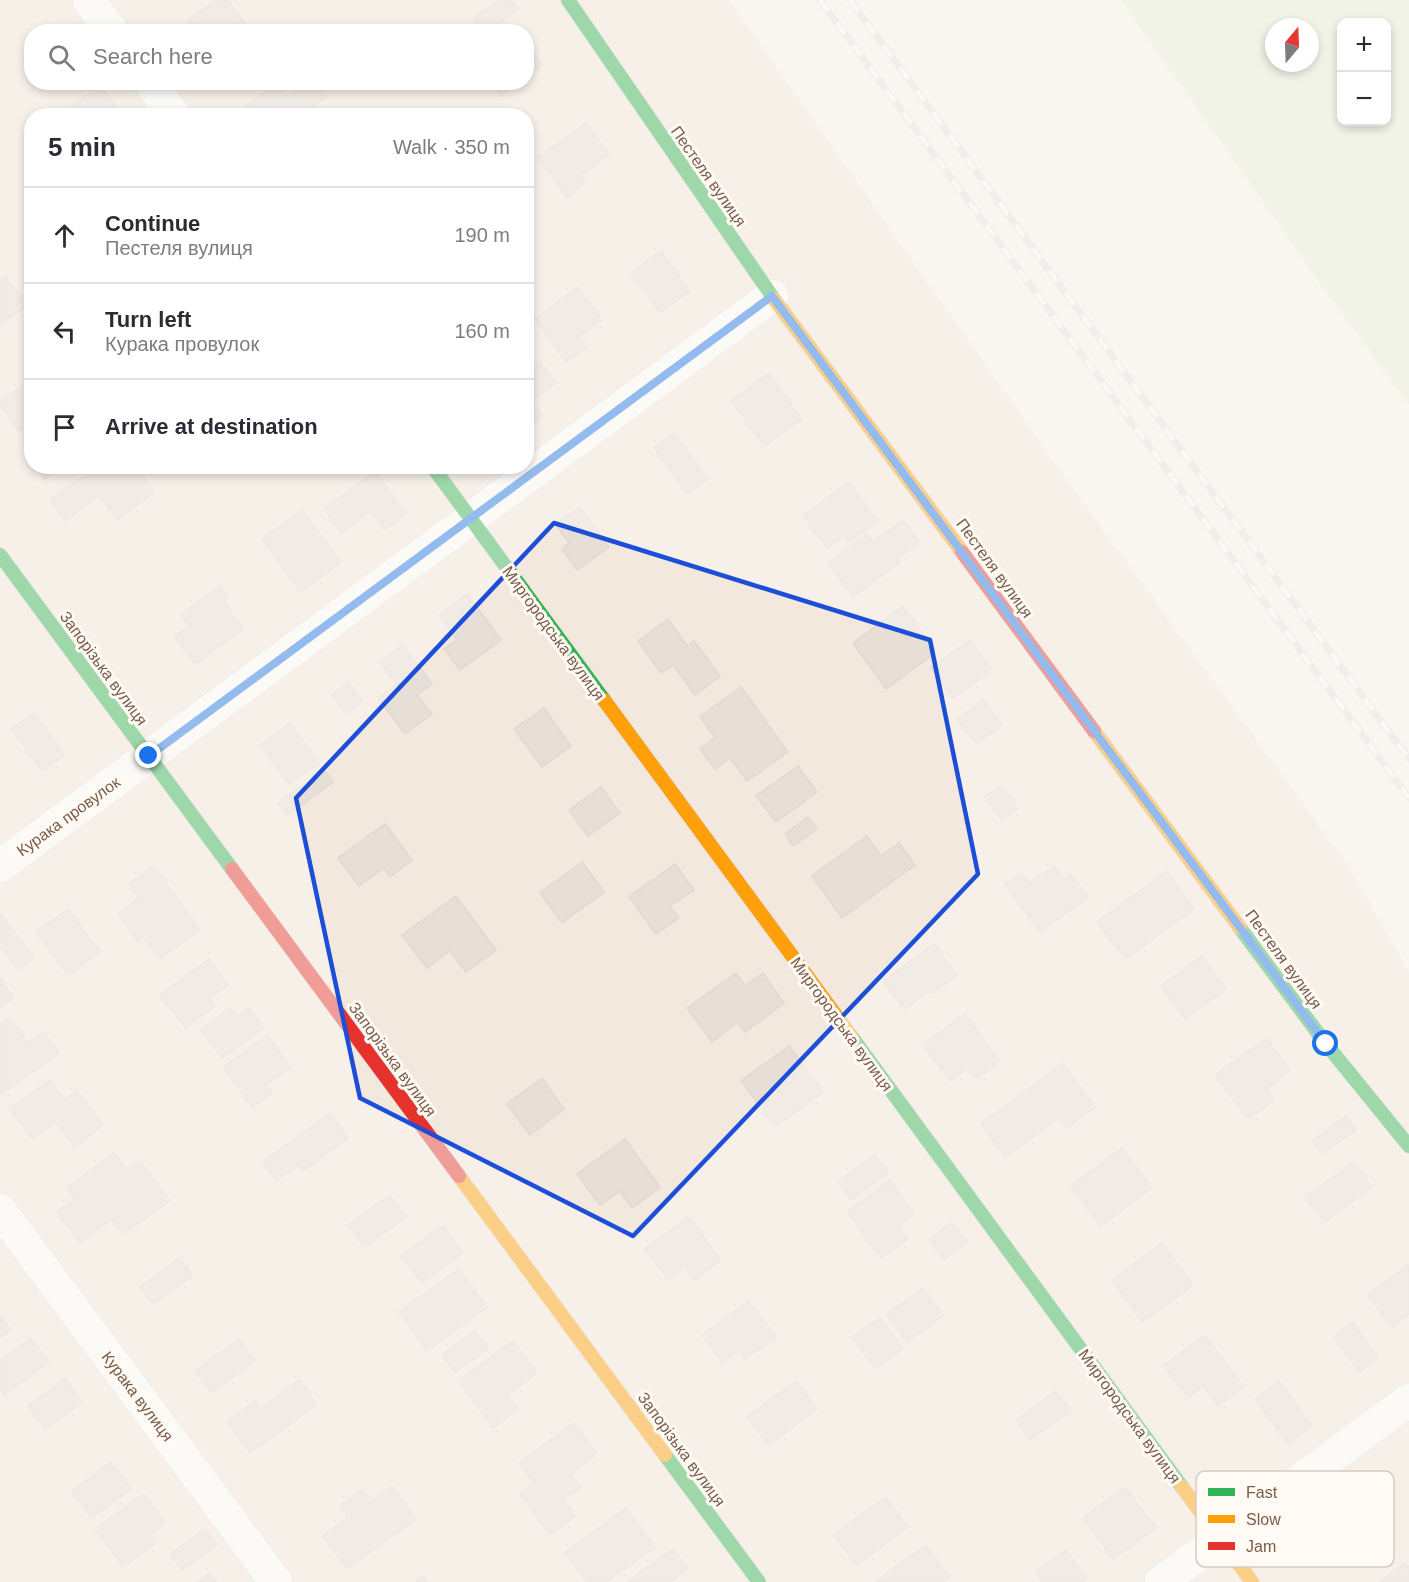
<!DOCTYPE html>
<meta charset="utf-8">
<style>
body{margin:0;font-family:Arial,sans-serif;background:#f7f7f7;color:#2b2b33}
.controls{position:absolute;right:18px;top:18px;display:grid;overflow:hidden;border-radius:12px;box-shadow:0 3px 9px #0003}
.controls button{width:54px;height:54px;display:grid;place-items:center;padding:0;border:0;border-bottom:2px solid #e1e1e2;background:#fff;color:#2b2b33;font:30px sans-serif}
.compass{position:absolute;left:1265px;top:18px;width:54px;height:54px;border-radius:50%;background:#fff;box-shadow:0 3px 9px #0003;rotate:19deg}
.stop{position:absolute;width:18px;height:18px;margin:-14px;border:4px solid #1a73e8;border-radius:50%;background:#fff}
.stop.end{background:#1a73e8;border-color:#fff;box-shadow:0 2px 6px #0008}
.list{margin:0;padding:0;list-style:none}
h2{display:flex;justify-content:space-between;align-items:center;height:78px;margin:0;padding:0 24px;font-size:26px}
h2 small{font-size:20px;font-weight:400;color:#7c7c81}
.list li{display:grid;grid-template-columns:39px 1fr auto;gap:18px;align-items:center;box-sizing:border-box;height:96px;padding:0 24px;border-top:2px solid #e1e1e2}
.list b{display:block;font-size:22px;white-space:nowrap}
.list p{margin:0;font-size:20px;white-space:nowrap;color:#7c7c81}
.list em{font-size:20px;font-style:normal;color:#7c7c81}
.icon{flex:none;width:33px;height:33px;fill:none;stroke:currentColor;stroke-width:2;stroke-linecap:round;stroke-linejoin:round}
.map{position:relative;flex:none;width:1409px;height:1582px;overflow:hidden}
.search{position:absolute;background:#fff;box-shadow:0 3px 9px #0003;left:24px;top:24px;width:510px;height:66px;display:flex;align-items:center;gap:15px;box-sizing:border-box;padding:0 21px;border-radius:24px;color:#7c7c81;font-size:22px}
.panel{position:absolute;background:#fff;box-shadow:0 3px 9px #0003;left:24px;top:108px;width:510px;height:366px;border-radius:24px}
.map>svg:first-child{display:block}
.residential{fill:#f2e8de;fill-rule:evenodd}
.green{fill:#e7f0db;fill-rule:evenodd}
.building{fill:#e6ded7;stroke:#e2d8d2;stroke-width:1.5}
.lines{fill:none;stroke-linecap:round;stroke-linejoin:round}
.street-casing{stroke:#d7d1cb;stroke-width:34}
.fast-casing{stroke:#d9d2cb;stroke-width:15}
.slow-casing{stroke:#d9d2cb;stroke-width:15}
.jam-casing{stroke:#d9d2cb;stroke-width:15}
.street{stroke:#fefefd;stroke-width:33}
.fast{stroke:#30b455;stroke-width:14}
.slow{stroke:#ff9f0a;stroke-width:14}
.jam{stroke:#e5322d;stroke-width:14}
.rail-casing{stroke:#e6e3e7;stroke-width:7}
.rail{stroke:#fffaf3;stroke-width:4.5;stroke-dasharray:14;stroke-linecap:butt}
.route{stroke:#1a73e8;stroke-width:8}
.marked{fill:none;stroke:#1d4ed8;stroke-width:4.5;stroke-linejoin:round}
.labels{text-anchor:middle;stroke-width:6;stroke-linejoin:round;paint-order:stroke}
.street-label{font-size:16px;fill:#7a5c4d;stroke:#fffaf3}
.key{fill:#fffaf3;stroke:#d7cbc1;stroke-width:1.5}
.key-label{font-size:16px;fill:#7a5c4d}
</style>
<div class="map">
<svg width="1409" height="1582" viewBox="0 0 1409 1582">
<rect width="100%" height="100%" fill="#f9f5f0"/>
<path class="residential" d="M0 0H729L1058 468 1347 864 1409 972V1582H0ZM32 32H526V82H32ZM32 116H526V466H32Z"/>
<path class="green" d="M1121 0H1409V405L1319 282ZM1342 22H1386V122H1342ZM1274 27H1310V63H1274Z"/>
<g class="building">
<path d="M216 0H228L249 29 246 32H195L187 21Z"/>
<path d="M499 0H512L519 9 488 32H483L473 18Z"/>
<path d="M526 43 542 65 526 77Z"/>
<path d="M308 82H315L326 97 302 116H253L246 106 277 83 288 97Z"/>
<path d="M490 82H519L501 96Z"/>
<path d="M100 85 123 116H58Z"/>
<path d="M586 123 609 154 580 175 585 183 567 197 538 158Z"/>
<path d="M661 251 690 291 660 313 631 273Z"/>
<path d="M5 276 27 305 0 325V280Z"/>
<path d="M578 287 602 320 579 336 587 347 566 362 535 319Z"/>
<path d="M541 362 556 383 532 401 543 416 526 428V373Z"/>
<path d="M769 373 802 419 764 446 731 401Z"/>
<path d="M32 379V423L19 432 0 405V402Z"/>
<path d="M674 433 708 479 687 494 654 448Z"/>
<path d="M36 466H62L45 479Z"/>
<path d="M97 466H135L154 492 117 520 99 495 65 521 50 500Z"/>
<path d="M375 471 406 514 384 530 371 511 341 533 324 509Z"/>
<path d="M849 482 877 521 848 543 844 536 827 548 803 516Z"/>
<path d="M580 507 609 547 577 570 562 549 569 543 556 525Z"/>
<path d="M302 510 341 562 300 592 262 539Z"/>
<path d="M903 520 920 542 897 559 900 562 853 597 828 563 867 534 873 543Z"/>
<path d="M220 586 228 597 223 601 243 629 195 664 174 636 189 626 181 615Z"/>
<path d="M467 594 501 640 460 670 444 649 457 640 439 615Z"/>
<path d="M903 606 936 652 886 689 853 643Z"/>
<path d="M668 619 687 646 694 641 720 676 695 695 673 665 661 673 638 641Z"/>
<path d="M970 640 992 670 953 698 931 668Z"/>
<path d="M403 645 432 684 417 695 432 714 405 734 378 698 397 684 380 662Z"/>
<path d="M349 682 363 702 346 714 332 695Z"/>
<path d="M741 687 788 752 747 781 730 758 715 769 700 749 715 738 700 717Z"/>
<path d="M984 700 1002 725 976 744 957 719Z"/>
<path d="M544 708 571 746 542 767 514 729Z"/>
<path d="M34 713 65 755 42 771 11 729Z"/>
<path d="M290 723 319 763 289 784 260 745Z"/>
<path d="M798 766 817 792 776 822 756 796Z"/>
<path d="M324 770 333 782 287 816 278 803Z"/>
<path d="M1001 785 1018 808 1001 820 985 797Z"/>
<path d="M601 787 620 813 588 836 569 810Z"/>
<path d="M808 817 817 829 793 846 785 834Z"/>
<path d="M385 824 412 860 390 877 384 868 359 886 338 858Z"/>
<path d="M867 836 881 856 899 843 915 865 842 918 812 876Z"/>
<path d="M582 862 604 892 562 923 540 893Z"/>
<path d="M675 864 694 890 670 906 679 918 656 934 629 897Z"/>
<path d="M154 866 200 930 159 959 144 938 138 942 118 914 139 898 129 884Z"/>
<path d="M1054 866 1064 879 1071 874 1088 897 1040 932 1005 885 1022 873 1030 883Z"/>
<path d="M1167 871 1194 909 1125 959 1097 922Z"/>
<path d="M456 896 496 950 466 972 450 951 427 968 402 935Z"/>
<path d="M68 909 100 952 68 975 36 932Z"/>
<path d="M1 914 34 958 18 970 0 946V915Z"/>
<path d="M934 944 957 975 932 994 930 991 904 1009 883 981Z"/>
<path d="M1202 956 1226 989 1185 1019 1161 986Z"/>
<path d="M209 959 228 985 209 999 215 1006 185 1028 160 995Z"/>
<path d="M736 973 745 986 763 973 784 1003 745 1032 738 1022 712 1042 687 1008Z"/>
<path d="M0 978 14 998 0 1008Z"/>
<path d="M230 1008 237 1017 249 1008 264 1028 222 1058 201 1030Z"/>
<path d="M965 1014 1000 1062 976 1079 968 1068 950 1081 923 1045Z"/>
<path d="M10 1018 28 1043 44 1032 59 1053 0 1095V1026Z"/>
<path d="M267 1036 291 1067 266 1085 272 1093 252 1107 223 1067Z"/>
<path d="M1267 1038 1290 1070 1266 1089 1274 1100 1248 1119 1215 1075Z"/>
<path d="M789 1046 823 1092 775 1127 741 1081Z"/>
<path d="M1063 1063 1095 1107 1067 1127 1059 1118 1005 1157 981 1124Z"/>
<path d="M542 1078 564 1109 530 1135 507 1104Z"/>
<path d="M50 1080 65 1100 77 1090 103 1125 74 1147 56 1122 32 1139 10 1109Z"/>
<path d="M330 1113 348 1138 303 1171 298 1165 277 1180 263 1162Z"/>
<path d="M1346 1116 1356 1130 1322 1154 1312 1141Z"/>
<path d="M625 1139 660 1187 632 1208 620 1191 600 1205 577 1174Z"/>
<path d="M1122 1148 1152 1188 1100 1226 1071 1186Z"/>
<path d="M114 1153 128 1170 140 1161 170 1201 123 1234 112 1219 80 1243 57 1212 75 1199 67 1188Z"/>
<path d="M875 1155 888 1173 851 1200 838 1182Z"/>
<path d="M1354 1162 1372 1187 1324 1222 1306 1197Z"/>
<path d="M890 1180 914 1214 898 1226 907 1239 881 1258 847 1212Z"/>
<path d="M390 1195 406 1217 364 1247 348 1225Z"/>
<path d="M689 1217 721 1260 694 1280 685 1267 668 1280 645 1249Z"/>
<path d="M952 1223 967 1242 943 1260 929 1239Z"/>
<path d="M443 1226 463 1253 422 1283 401 1256Z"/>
<path d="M1162 1243 1193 1285 1142 1322 1112 1280Z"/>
<path d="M180 1258 193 1275 153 1304 140 1287Z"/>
<path d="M1409 1265V1314L1391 1327 1368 1295Z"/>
<path d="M459 1269 487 1307 427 1351 399 1312Z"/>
<path d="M923 1288 943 1315 907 1342 887 1314Z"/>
<path d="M749 1301 776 1337 745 1359 740 1350 722 1363 702 1335Z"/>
<path d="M0 1315 11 1330 0 1338Z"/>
<path d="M880 1318 903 1349 875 1369 852 1337Z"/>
<path d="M1353 1323 1378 1358 1359 1372 1334 1337Z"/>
<path d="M475 1331 488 1349 455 1372 442 1355Z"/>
<path d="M1205 1335 1244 1387 1218 1406 1203 1386 1188 1398 1164 1366Z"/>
<path d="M31 1338 49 1362 4 1395 0 1389V1361Z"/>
<path d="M239 1339 255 1361 211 1393 195 1371Z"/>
<path d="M513 1341 537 1373 508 1394 518 1409 493 1428 459 1381Z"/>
<path d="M65 1379 82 1402 45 1429 28 1406Z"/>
<path d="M299 1380 317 1404 250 1453 227 1422 255 1401 260 1409Z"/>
<path d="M796 1381 817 1409 768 1445 747 1417Z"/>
<path d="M1279 1381 1312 1426 1288 1444 1255 1399Z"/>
<path d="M1056 1391 1070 1411 1030 1440 1016 1420Z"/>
<path d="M574 1423 597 1454 570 1474 581 1487 563 1500 575 1516 550 1535 520 1494 534 1483 519 1463Z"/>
<path d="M111 1462 131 1489 91 1518 72 1491Z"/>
<path d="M392 1486 416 1519 347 1569 323 1536 348 1518 340 1506 363 1489 372 1501Z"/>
<path d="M1125 1487 1156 1528 1113 1559 1083 1518Z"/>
<path d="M144 1494 165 1523 150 1534 157 1542 123 1567 95 1529Z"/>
<path d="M886 1497 908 1527 856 1565 833 1535Z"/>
<path d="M626 1508 655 1547 606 1582H587L565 1553Z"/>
<path d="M205 1529 217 1545 182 1570 170 1554Z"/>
<path d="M926 1545 949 1577 942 1582H875Z"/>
<path d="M673 1549 688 1569 670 1582H627Z"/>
<path d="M1066 1550 1087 1579 1083 1582H1043L1035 1572Z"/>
<path d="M1405 1563 1409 1567V1582H1379Z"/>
<path d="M210 1573 216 1582H198Z"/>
<path d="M423 1576 427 1582H415Z"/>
</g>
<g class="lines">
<defs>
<g id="street">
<path d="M89 0 112 32"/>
<path d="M150 82 174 116"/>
<path d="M0 866 772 296"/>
<path d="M0 1210 276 1582"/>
<path d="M1161 1582 1409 1400"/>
</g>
<g id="fast">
<path d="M568 0 774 299"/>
<path d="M432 466 604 700"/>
<path d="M0 555 232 869"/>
<path d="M1240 928 1326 1044 1409 1146"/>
<path d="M851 1036 1182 1487"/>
<path d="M665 1455 759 1582"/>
</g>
<g id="slow">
<path d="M774 299 962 552"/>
<path d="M604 700 851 1036"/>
<path d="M1094 731 1240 928"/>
<path d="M459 1176 665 1455"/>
<path d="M1182 1487 1252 1582"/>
</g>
<g id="jam">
<path d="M962 552 1094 731"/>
<path d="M232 869 459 1176"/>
</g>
</defs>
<use href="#street" class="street-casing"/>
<use href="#fast" class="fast-casing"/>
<use href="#slow" class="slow-casing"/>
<use href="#jam" class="jam-casing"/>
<use href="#street" class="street"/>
<use href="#fast" class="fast"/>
<use href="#slow" class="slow"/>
<use href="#jam" class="jam"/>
<defs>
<g id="rail">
<path d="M820 0 1409 798"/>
<path d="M850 0 1409 759"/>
</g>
</defs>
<use href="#rail" class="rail-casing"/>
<use href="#rail" class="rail"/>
</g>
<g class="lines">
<path class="route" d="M149 756 772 296 1326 1044"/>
</g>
<path d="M0 0H1409V1582H0ZM554 523 930 640 978 874 633 1236 360 1098 296 798Z" fill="#f9f5f0" fill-opacity=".55" fill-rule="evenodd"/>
<path class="marked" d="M554 523 930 640 978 874 633 1236 360 1098 296 798Z"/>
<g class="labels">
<g class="street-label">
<text transform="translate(709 176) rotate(55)" y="6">Пестеля вулиця</text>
<text transform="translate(995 568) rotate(54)" y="6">Пестеля вулиця</text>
<text transform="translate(554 633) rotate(54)" y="6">Миргородська вулиця</text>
<text transform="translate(104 668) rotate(54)" y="6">Запорізька вулиця</text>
<text transform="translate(68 816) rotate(-36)" y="6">Курака провулок</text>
<text transform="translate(1284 959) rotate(54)" y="6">Пестеля вулиця</text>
<text transform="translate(842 1024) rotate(54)" y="6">Миргородська вулиця</text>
<text transform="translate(393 1059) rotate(54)" y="6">Запорізька вулиця</text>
<text transform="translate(138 1396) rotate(53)" y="6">Курака вулиця</text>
<text transform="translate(1130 1416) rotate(54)" y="6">Миргородська вулиця</text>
<text transform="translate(682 1449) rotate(54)" y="6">Запорізька вулиця</text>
</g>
</g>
<rect x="1196" y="1471" width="198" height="96" rx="9" class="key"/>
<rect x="1208" y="1488" width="27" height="8" fill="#30b455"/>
<rect x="1208" y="1515" width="27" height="8" fill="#ff9f0a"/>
<rect x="1208" y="1542" width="27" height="8" fill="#e5322d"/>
<g class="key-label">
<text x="1246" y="1498">Fast</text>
<text x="1246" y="1525">Slow</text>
<text x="1246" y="1552">Jam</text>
</g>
</svg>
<div class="controls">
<button>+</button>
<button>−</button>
</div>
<svg class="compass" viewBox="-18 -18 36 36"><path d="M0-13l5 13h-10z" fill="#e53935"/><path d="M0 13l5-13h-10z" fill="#7c7c81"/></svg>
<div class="stop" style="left:1326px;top:1044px"></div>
<div class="stop end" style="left:149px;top:756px"></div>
<div class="search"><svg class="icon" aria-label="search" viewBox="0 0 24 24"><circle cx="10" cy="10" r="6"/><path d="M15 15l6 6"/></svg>Search here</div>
<section class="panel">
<h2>5 min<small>Walk · 350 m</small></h2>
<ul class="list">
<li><svg class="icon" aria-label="ahead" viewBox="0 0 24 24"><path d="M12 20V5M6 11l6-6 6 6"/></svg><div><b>Continue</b><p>Пестеля вулиця</p></div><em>190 m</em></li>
<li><svg class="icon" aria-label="left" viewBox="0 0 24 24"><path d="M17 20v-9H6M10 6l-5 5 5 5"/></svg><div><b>Turn left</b><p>Курака провулок</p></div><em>160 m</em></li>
<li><svg class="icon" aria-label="arrive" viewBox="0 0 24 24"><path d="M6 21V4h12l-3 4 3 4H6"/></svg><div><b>Arrive at destination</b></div></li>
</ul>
</section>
</div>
